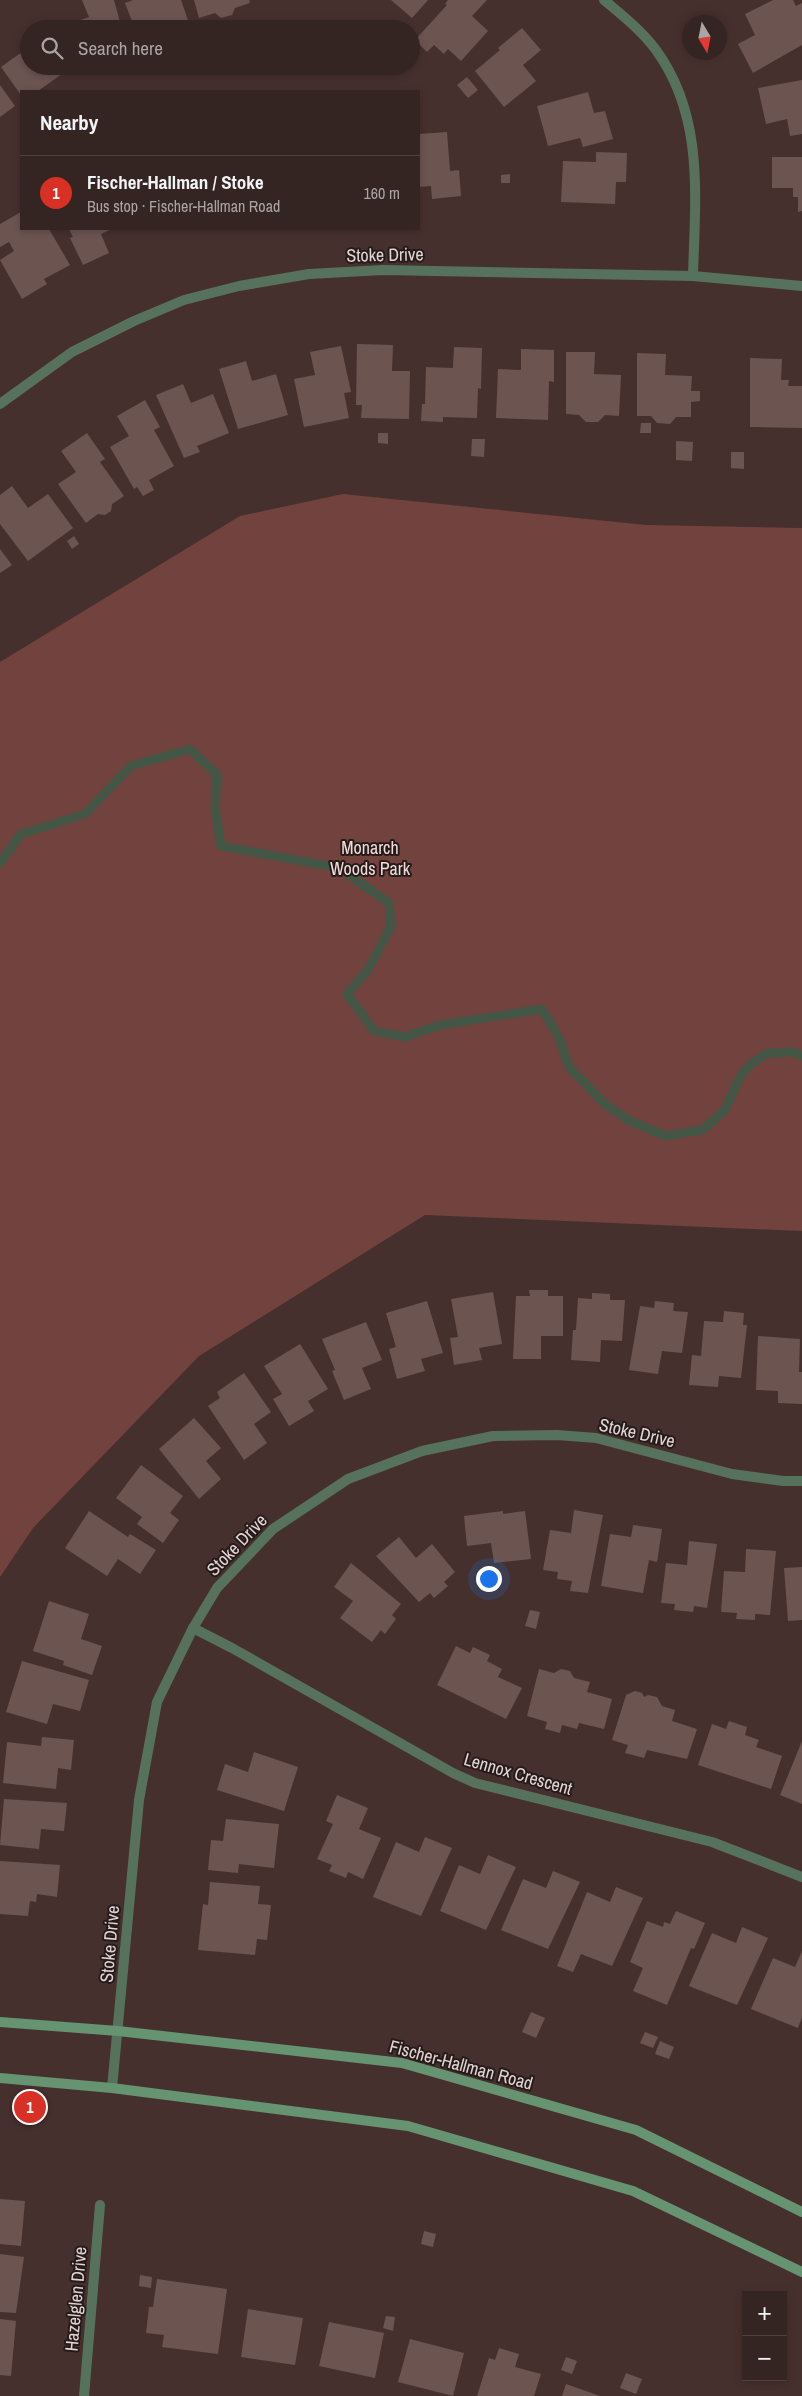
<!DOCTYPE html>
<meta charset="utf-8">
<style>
body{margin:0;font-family:"Archivo Narrow",sans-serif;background:#3c2c2a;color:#f1f3f6}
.controls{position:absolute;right:15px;bottom:15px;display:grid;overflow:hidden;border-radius:0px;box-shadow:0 2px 8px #0003}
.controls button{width:45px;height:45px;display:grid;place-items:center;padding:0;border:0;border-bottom:1px solid #4e4140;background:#342422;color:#f1f3f6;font:25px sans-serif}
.compass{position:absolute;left:682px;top:15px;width:45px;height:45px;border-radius:50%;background:#342422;box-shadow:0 2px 8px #0003;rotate:170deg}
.you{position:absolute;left:488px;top:1578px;width:18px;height:18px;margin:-12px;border:4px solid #fff;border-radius:50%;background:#1a73e8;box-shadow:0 0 0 8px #1a73e833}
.badge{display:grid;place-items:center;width:32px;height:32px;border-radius:50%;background:#d93025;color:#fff;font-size:16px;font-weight:700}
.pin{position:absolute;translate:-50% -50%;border:2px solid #fff;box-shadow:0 1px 5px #0006}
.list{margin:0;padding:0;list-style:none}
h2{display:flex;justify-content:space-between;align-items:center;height:65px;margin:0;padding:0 20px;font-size:21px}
h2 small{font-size:16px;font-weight:400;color:#a9a4a5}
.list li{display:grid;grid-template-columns:32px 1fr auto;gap:15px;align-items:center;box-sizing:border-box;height:75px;padding:0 20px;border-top:1px solid #4e4140}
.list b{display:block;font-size:19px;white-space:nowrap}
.list p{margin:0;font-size:16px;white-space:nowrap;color:#a9a4a5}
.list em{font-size:16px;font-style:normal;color:#a9a4a5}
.icon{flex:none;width:28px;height:28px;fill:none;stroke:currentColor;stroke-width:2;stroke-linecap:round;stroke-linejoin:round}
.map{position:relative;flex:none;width:802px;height:2396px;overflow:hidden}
.search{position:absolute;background:#342422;box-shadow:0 2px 8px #0003;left:20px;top:20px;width:400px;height:55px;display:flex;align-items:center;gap:12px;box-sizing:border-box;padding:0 18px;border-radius:28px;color:#a9a4a5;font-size:19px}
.panel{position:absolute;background:#342422;box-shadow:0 2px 8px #0003;left:20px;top:90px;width:400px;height:140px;border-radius:0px}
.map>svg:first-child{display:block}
.green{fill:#71423e}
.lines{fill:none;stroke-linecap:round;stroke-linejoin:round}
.stream{stroke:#445747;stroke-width:9}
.building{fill:#6c5451}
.street{stroke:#56725d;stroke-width:10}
.secondary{stroke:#669372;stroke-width:10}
.labels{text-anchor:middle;stroke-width:4;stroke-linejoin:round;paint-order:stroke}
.street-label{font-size:18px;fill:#e3d4d3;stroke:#251b1a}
.park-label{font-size:18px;fill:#f2dad7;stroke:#251b1a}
</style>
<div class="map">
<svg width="802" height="2396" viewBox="0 0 802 2396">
<rect width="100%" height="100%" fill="#46302d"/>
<path class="green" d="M343 494 646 525 802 528V1231L425 1215 199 1356 33 1528 0 1577V662L240 516Z"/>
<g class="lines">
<path class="stream" d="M0 863 21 834 85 814 131 766 190 749 217 775 215 807 221 846 339 868 389 903 391 926 368 970 347 994 374 1031 405 1037 440 1025 542 1009 559 1038 569 1067 605 1104 628 1120 665 1136 702 1130 724 1111 741 1075 752 1063 768 1053 794 1052 802 1056"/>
</g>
<g class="building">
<path d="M82 0H114L122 29H65L64 26 89 17Z"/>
<path d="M133 0H181L189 23 175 29H135L125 3Z"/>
<path d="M194 0H249L250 3 235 8 232 15 221 18 215 13 199 18Z"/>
<path d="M391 0H428L412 18Z"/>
<path d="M448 0H487L472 16 488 31 461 61 448 49 444 54 434 45 427 52 415 40 447 5 445 4Z"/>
<path d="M773 0H793L796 6 802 3V45L753 73 738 44 755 35 745 14Z"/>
<path d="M346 23 361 27V29H344Z"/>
<path d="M522 28 541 50 523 65 536 81 504 107 475 71 500 50 498 48Z"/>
<path d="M29 47V66H67L69 69 38 91H21V95L1 67Z"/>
<path d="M467 77 478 90 468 98 457 85Z"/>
<path d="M802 80V134L790 136 787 119 766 124 758 88Z"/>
<path d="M0 85 15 106 0 117Z"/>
<path d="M588 92 594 113 605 111 613 139 583 147 580 138 548 146 537 106Z"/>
<path d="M447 132 450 171 459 170 461 196 432 199 431 186 419 187V134Z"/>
<path d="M596 152 627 153 626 182H616L615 204 561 202 563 161 596 162Z"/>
<path d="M772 157H802V211L798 212V197H793V188H772Z"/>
<path d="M510 174V183H501V175Z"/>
<path d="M21 212V229H49L70 265 44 279 47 284 22 299 0 260 14 251 9 242 0 247V224Z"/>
<path d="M69 229H112L101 234 109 253 83 265 70 238 73 237Z"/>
<path d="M357 344 393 345 392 371H410L409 419 361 418 362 405H356Z"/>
<path d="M341 346 351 392 344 393 349 418 304 427 294 379 315 375 310 352Z"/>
<path d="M454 347 482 348 481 389 478 388 477 418 443 417V422L421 421 422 404H425L426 367 453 368Z"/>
<path d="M521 349 554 350V382L549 381 548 420 496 418 498 369 521 370Z"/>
<path d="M566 352H595L594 374 621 375 619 416 605 415 598 422H586L579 415 566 414Z"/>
<path d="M637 353 666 354 665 375 692 376 691 391H700V401L691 402V417H676L670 424 657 423 651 416H637Z"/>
<path d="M750 358 782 359 781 380H789L788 386H802V428L750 427Z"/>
<path d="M246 361 252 381 276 374 288 415 238 429 219 369Z"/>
<path d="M183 384 191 403 213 394 229 433 197 446 200 452 184 458 156 395Z"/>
<path d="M145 400 160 427 154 430 174 466 149 480 154 490 143 496 137 487 134 489 110 447 129 436 117 416Z"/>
<path d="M641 423H651V433H640Z"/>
<path d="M87 433 105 459 100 462 124 496 112 504 111 511 105 515 98 514 86 523 58 484 76 472 61 451Z"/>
<path d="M378 433H388V444L378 443Z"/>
<path d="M472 439H485L484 457 471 456Z"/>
<path d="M676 441 693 442 692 461 676 460Z"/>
<path d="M731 452H744V469L731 468Z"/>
<path d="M12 486 28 508 48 494 73 528 28 561 0 524V495Z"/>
<path d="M74 536 79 544 72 549 67 541Z"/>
<path d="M0 549 12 565 0 573Z"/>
<path d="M529 1290H548V1296H563V1336H541V1359H513L516 1296H530Z"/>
<path d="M493 1292 502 1344 479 1348 482 1360 454 1365 450 1338 458 1337 451 1299Z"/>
<path d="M592 1293 610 1294V1300H625L622 1341 601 1340 600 1362 571 1360 573 1330H576L578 1298 592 1299Z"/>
<path d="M427 1301 443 1353 421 1359 425 1371 397 1379 389 1349 396 1347 386 1313Z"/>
<path d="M655 1301 674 1303 673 1311 688 1312 682 1353 662 1351 658 1374 629 1370 640 1306 654 1308Z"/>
<path d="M724 1311 744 1313 743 1325H747L741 1378 719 1376 718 1387 689 1385 692 1355 701 1356 704 1321 723 1322Z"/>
<path d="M366 1322 382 1360 362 1368 371 1389 344 1400 332 1371 335 1370 322 1339Z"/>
<path d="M758 1336 800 1339 799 1372H802V1404L778 1403V1391L756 1390Z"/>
<path d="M300 1344 328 1389 308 1401 314 1411 289 1426 273 1399 282 1394 264 1366Z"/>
<path d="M244 1373 271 1412 254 1424 267 1443 244 1460 208 1406 220 1398 217 1392Z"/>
<path d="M194 1418 221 1448 206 1461 221 1479 199 1499 159 1449Z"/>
<path d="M141 1465 183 1496 170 1513 179 1520 163 1543 137 1524 142 1517 116 1498Z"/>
<path d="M574 1510 603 1515 588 1593 570 1591 572 1581 557 1579 558 1572 543 1570 550 1530 571 1533Z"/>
<path d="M89 1511 128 1537 130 1534 156 1550 140 1574 118 1559 107 1576 65 1548Z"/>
<path d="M503 1511V1514L525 1511 531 1559 494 1563 491 1543 467 1546 464 1516Z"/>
<path d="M633 1525 662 1529 657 1562 649 1560 643 1593 601 1586 610 1534 631 1537Z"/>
<path d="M399 1537 416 1558 432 1544 455 1572 444 1582 448 1586 434 1598 430 1593 419 1602 376 1556Z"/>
<path d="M689 1541 717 1544 707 1608 694 1606 693 1612 674 1610 675 1604 661 1603 666 1563 687 1565Z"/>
<path d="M746 1549 776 1551 770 1615 755 1614V1620L736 1619 737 1613 721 1612 724 1571 745 1572Z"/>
<path d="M351 1563 401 1604 392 1615 396 1619 385 1634 381 1630 372 1642 340 1618 353 1601 334 1587Z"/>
<path d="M802 1567V1620L788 1621 784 1568Z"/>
<path d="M49 1601 89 1614 81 1639 102 1646 92 1675 63 1665 64 1661 33 1651Z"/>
<path d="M530 1610 540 1612 536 1629 525 1626Z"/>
<path d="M456 1646 470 1653 473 1647 490 1655 487 1661 502 1669 498 1677 522 1688 506 1719 437 1685Z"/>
<path d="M22 1661 89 1680 80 1711 53 1704 47 1724 6 1712Z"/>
<path d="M539 1669 554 1673 561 1669 570 1671 574 1678 590 1682 587 1692 612 1699 604 1729 579 1723 577 1729 562 1725 560 1733 545 1729 547 1722 527 1716Z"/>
<path d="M635 1691 642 1693 644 1697 648 1695 657 1697 662 1706 675 1710 672 1721 697 1729 687 1759 647 1750 644 1758 625 1753 628 1745 612 1740 626 1695Z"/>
<path d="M729 1721 747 1727 745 1735 759 1740 756 1747 782 1756 771 1789 698 1765 712 1724 726 1729Z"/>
<path d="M42 1737 74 1740 71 1770 58 1768 56 1789 3 1783 7 1742 41 1746Z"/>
<path d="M802 1741V1804L780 1795Z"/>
<path d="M254 1752 298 1767 284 1811 217 1790 225 1764 248 1772Z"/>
<path d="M337 1795 368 1808 359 1829 381 1838 363 1879 348 1872 346 1878 329 1871 332 1865 317 1859 333 1824 326 1821Z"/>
<path d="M4 1799 67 1803 64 1831 41 1829 39 1849 0 1845Z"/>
<path d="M226 1819 279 1824 274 1868 239 1864 238 1873 208 1870 211 1840 223 1841Z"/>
<path d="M425 1837 452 1848 421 1916 373 1897 396 1842 419 1852Z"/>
<path d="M488 1855 516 1867 486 1930 440 1911 459 1865 480 1874Z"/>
<path d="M0 1861 60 1865 57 1897 37 1894 36 1902 30 1901 28 1916 0 1914Z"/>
<path d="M553 1871 580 1882 548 1949 501 1930 523 1879 546 1888Z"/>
<path d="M210 1882 260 1886 258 1904 271 1905 267 1940 257 1939 255 1955 198 1950 203 1904 208 1905Z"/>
<path d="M616 1887 643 1898 612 1966 581 1954 573 1972 557 1966 587 1892 610 1902Z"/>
<path d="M676 1911 705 1923 694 1949 691 1948 667 2005 633 1991 643 1968 630 1962 647 1921 663 1927 664 1922 670 1924Z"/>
<path d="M742 1927 768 1938 737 2005 689 1986 712 1933 736 1943Z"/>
<path d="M802 1951V2017L798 2028 751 2009 773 1958 795 1967Z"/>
<path d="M531 2012 545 2018 536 2038 522 2032Z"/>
<path d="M645 2032 658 2037 653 2048 640 2043Z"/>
<path d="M660 2041 674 2047 669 2059 655 2054Z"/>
<path d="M0 2199 25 2201 21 2246 0 2244Z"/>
<path d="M424 2231 436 2234 433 2247 421 2244Z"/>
<path d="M0 2254 24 2257 16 2313 0 2312Z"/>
<path d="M140 2275 152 2277 151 2288 139 2286Z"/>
<path d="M157 2279 227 2289 218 2354 162 2347 164 2335 146 2333 149 2307H153Z"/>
<path d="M248 2309 303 2318 295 2365 241 2357Z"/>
<path d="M386 2316 395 2317 393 2331 383 2328Z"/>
<path d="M0 2319 16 2321 11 2376 0 2375Z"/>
<path d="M329 2322 384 2333 375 2378 319 2366Z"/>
<path d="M410 2339 464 2353 453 2396 398 2382Z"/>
<path d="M499 2348 519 2354 515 2367 541 2374 534 2396H477L489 2358 495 2360Z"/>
<path d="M566 2357 577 2361 572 2374 561 2370Z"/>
<path d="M626 2373 642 2379 636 2394 620 2388Z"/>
<path d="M566 2384 600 2396H562Z"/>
</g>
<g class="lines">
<g class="street">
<path d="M604 0C622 15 642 31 656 50 705 117 695 199 693 276"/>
<path d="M0 404 72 352 134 321 184 300 239 286 309 274 383 270 693 276 802 286"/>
<path d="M193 1628 232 1648 453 1773 475 1783 712 1842 802 1877"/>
<path d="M112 2088 139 1800 157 1702 193 1628 217 1588 273 1529 348 1479 422 1451 493 1436 557 1435 596 1438 732 1474 783 1481H802"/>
<path d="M84 2396 100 2205"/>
</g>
<g class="secondary">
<path d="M0 2022 118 2031 402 2063 636 2130 802 2212"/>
<path d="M0 2078 112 2088 408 2126 633 2191 802 2272"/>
</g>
</g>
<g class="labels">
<g class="street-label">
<text transform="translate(385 255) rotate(-1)" y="6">Stoke Drive</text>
<text transform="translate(637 1433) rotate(13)" y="6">Stoke Drive</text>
<text transform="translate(237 1545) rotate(-46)" y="6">Stoke Drive</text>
<text transform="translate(518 1774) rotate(16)" y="6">Lennox Crescent</text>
<text transform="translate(110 1944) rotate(-85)" y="6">Stoke Drive</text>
<text transform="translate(461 2065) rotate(15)" y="6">Fischer-Hallman Road</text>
<text transform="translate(76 2299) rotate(-85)" y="6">Hazelglen Drive</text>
</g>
<g class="park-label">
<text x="370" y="854">Monarch<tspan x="370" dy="21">Woods Park</tspan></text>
</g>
</g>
</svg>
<div class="controls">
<button>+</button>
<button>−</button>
</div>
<svg class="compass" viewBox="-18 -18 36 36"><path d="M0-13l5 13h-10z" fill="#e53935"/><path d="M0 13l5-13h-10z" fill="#a9a4a5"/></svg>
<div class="you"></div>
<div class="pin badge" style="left:30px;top:2107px">1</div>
<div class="search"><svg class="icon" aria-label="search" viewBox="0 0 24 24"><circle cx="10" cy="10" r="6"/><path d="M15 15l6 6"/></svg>Search here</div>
<section class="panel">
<h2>Nearby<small></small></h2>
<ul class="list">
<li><span class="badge">1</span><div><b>Fischer-Hallman / Stoke</b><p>Bus stop · Fischer-Hallman Road</p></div><em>160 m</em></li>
</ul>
</section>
</div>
